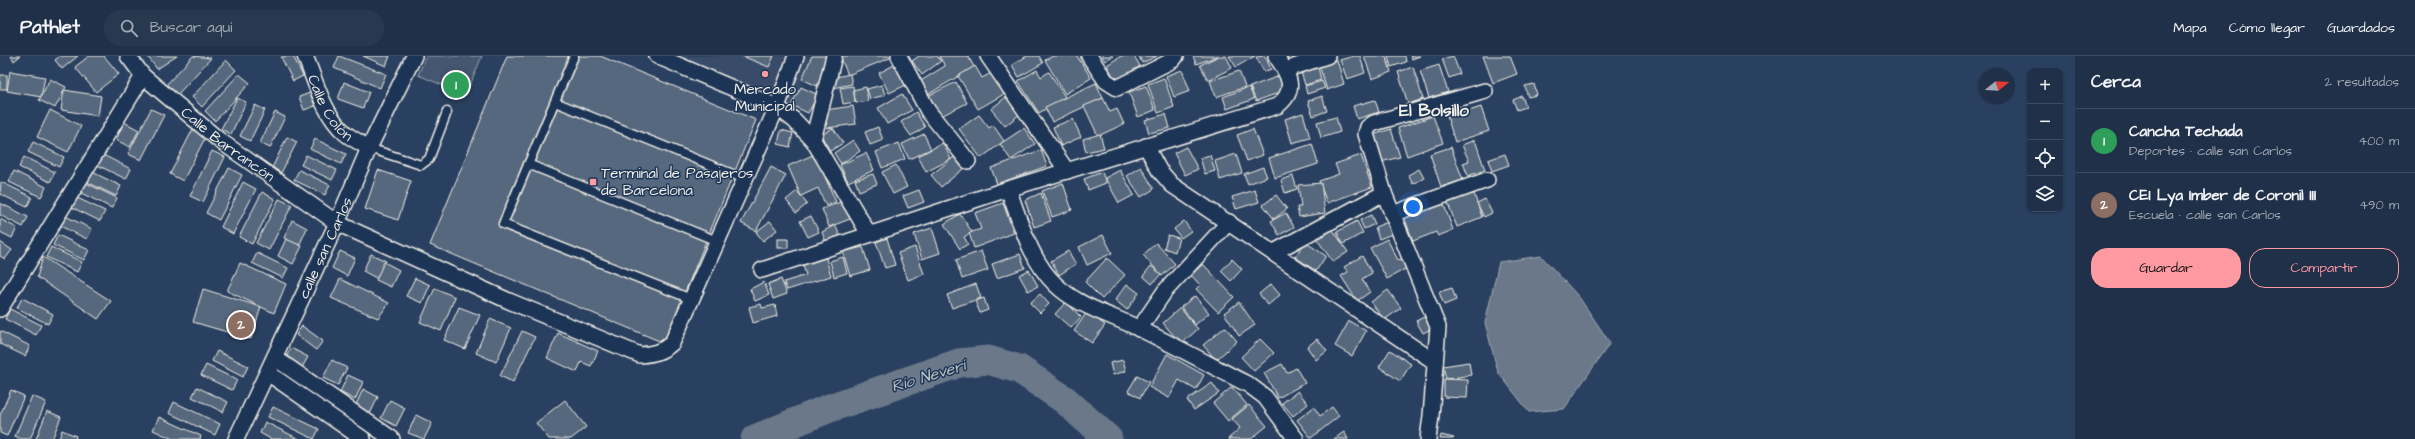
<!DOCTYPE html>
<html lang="es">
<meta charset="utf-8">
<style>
body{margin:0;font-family:"Architects Daughter",sans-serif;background:#28384f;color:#f1f3f6}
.controls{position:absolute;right:12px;top:12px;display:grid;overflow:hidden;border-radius:8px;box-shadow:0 1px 3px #0004}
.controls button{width:36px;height:36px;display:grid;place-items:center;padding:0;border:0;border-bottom:1px solid #3d4b60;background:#203048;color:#f1f3f6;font:20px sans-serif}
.compass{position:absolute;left:1979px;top:12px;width:36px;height:36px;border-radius:50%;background:#203048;box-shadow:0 1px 3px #0004;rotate:72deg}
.you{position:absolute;left:1413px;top:151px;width:14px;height:14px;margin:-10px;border:3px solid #fff;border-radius:50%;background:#1a73e8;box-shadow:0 0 0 6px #1a73e833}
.badge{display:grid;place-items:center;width:26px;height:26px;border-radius:50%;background:#ff9aa2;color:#fff;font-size:13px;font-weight:700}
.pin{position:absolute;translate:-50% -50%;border:2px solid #fff;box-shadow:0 1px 4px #0006}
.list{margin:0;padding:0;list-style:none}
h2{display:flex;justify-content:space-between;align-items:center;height:52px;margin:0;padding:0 16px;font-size:17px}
h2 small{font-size:13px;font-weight:400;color:#a2a9b4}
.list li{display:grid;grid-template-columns:26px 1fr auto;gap:12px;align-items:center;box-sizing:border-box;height:64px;padding:0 16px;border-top:1px solid #3d4b60}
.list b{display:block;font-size:15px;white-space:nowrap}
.list p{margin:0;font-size:13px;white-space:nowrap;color:#a2a9b4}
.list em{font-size:13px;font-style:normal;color:#a2a9b4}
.actions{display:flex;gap:8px;padding:12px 16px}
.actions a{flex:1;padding:9px 0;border:1px solid #ff9aa2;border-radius:16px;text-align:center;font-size:14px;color:#ff9aa2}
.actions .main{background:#ff9aa2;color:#111}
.icon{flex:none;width:22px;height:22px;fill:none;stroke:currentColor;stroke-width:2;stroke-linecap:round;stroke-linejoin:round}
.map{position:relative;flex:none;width:2075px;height:383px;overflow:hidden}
header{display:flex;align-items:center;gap:24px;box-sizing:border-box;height:56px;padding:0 20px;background:#203048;border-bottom:1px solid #3d4b60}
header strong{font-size:19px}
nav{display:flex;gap:22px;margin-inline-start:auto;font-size:14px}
.search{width:280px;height:36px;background:#28384f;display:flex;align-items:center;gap:10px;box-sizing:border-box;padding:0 14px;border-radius:22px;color:#a2a9b4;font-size:15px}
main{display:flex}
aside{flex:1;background:#203048}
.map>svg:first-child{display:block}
.built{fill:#374c69}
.green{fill:#445771;stroke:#9ca4ac}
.water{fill:#6a788a;stroke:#a1a8b0}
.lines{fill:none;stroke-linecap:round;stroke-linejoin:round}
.river{stroke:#6a788a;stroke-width:29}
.building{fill:#56677d;stroke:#f4f1e8}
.service-casing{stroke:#f4f1e8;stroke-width:11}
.minor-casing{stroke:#f4f1e8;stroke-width:18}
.service{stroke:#1d3557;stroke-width:8}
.minor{stroke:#1d3557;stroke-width:15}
.poi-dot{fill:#ff9aa2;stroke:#1d3557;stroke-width:1.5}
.labels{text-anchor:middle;stroke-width:3;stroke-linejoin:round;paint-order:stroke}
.poi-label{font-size:15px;fill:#f4f1e8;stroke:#1d3557}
.street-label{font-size:15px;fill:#f4f1e8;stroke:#1d3557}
.water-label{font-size:16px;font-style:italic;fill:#bdc1c2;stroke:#1d3557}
.quarter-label{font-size:17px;font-weight:bold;fill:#f4f1e8;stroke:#1d3557}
</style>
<header>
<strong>Pathlet</strong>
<div class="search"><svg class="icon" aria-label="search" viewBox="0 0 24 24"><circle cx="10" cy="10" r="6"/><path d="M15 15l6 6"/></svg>Buscar aquí</div>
<nav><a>Mapa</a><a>Cómo llegar</a><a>Guardados</a></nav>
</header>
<main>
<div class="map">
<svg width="2075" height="383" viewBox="0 0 2075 383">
<rect width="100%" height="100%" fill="#2a4060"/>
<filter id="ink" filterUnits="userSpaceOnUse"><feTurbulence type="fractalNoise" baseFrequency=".025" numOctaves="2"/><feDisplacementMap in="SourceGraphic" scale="8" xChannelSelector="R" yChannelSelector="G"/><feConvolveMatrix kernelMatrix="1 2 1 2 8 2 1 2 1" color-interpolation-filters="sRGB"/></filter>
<g filter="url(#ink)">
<path class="built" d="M682 0H813L792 49Z"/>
<path class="green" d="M426 0H482L466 39 418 19Z"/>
<path class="water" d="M1541 200 1579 241 1610 287 1564 353 1529 356 1498 316 1485 267 1499 206Z"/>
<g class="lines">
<path class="river" d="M755 383 827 353 959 307 988 304 1019 313 1065 344 1108 383"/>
</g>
<g class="building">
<path d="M11 0H20L14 5Z"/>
<path d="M60 0H78L62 13 55 4Z"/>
<path d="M89 0H104L119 18 96 36 75 11Z"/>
<path d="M150 0H177L157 13 148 1Z"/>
<path d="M193 0 211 2 177 39 166 29Z"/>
<path d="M293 0 303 20 293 25 281 1Z"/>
<path d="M339 0 386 18 380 32 334 12Z"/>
<path d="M363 0H390L386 10Z"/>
<path d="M507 0H600L756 64 664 287 430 189Z"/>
<path d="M742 0H774L769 11Z"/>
<path d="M812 0H830L817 30 802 23Z"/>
<path d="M840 0H891L892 1 848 19Z"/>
<path d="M919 0H937L941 5 922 19 912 5Z"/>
<path d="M939 0H968L974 11 927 39 919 26 945 10Z"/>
<path d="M1027 0H1039L1043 7 1019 21 1012 9Z"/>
<path d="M1053 0H1077L1091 22 1065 38 1045 4Z"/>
<path d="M1101 0H1113L1105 5Z"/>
<path d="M1121 0H1134L1140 10 1116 25 1107 9Z"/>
<path d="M1139 0H1157L1142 7Z"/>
<path d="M1193 0H1218L1196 8Z"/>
<path d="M1219 0H1226L1232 12 1208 24 1200 9Z"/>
<path d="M1229 0H1255L1236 11Z"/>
<path d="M1265 0 1271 13 1264 16 1256 1Z"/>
<path d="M1354 0H1360L1365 17 1347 23 1340 4Z"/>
<path d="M1364 0H1386L1391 16 1372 23Z"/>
<path d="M1388 0H1405L1406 6 1391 11Z"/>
<path d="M1410 0H1420L1412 3Z"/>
<path d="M1453 0 1460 18 1449 22 1442 3Z"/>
<path d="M1483 0H1510L1517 18 1493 27Z"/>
<path d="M226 4 236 14 202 51 192 41Z"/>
<path d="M1337 4 1344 28 1327 34 1319 9Z"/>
<path d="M896 8 906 29 889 37 879 17Z"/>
<path d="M1439 9 1448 36 1429 42 1420 15Z"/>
<path d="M975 10 982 22 993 16 1006 37 978 53 958 20Z"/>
<path d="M1318 11 1321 24 1305 29 1301 16Z"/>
<path d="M1413 11 1423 43 1408 48 1398 16Z"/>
<path d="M1037 14 1041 21 1049 16 1065 41 1039 57 1018 25Z"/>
<path d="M1182 14 1190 35 1174 41 1166 20Z"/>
<path d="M10 15 45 21 41 41 7 35Z"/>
<path d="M1239 15 1245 31 1216 41 1210 25Z"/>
<path d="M239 18 250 27 215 65 205 55Z"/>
<path d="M850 18 852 28 833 32 831 22Z"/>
<rect x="0" y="19" width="7" height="14"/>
<path d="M1279 20 1284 35 1256 45 1250 31Z"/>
<path d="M1164 22 1174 51 1158 57 1148 28Z"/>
<path d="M50 23 66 31 55 52 39 44Z"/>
<path d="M1322 25 1325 32 1307 38 1305 30Z"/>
<path d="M344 26 369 36 363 52 338 43Z"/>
<path d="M956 26 967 47 939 61 928 40Z"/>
<path d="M1096 27 1103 42 1052 66 1045 51Z"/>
<path d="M1534 28 1537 39 1528 41 1525 30Z"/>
<path d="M882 29 885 39 870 43 867 33Z"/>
<path d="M853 30 855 46 843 48 840 32Z"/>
<path d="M1146 30 1155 54 1138 61 1129 36Z"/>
<path d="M801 31 818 39 808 57 791 49Z"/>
<path d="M866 31 868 45 856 47 853 34Z"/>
<path d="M1249 31 1254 43 1227 53 1223 41Z"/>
<path d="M64 34 101 40 98 60 61 54Z"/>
<path d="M310 37 315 50 304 54 299 41Z"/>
<path d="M902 38 912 54 887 68 878 52Z"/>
<path d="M1322 40 1327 55 1313 60 1308 45Z"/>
<path d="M1522 40 1526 51 1517 54 1513 44Z"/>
<path d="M1006 41 1020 58 1005 70 991 53Z"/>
<path d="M237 42 246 46 231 78 221 73Z"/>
<path d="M1103 42 1110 56 1117 53 1124 68 1098 80 1084 50Z"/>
<path d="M1375 44 1379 56 1357 63 1353 50Z"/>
<path d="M255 49 265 54 250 85 240 80Z"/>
<path d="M853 50 856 68 827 72 825 54Z"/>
<path d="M1481 51 1489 75 1455 86 1446 57 1461 52 1463 57Z"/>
<path d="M151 53 164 59 141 104 128 98Z"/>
<path d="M50 54 81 70 68 96 37 81Z"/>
<path d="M275 56 285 61 270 92 260 87Z"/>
<path d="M916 56 925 71 911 80 901 66Z"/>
<path d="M1303 57 1310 82 1292 87 1285 63Z"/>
<path d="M1166 58 1170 72 1149 77 1145 64Z"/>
<path d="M979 59 989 72 993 69 1004 85 981 102 959 73Z"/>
<path d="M1433 60 1443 87 1407 100 1398 72Z"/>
<path d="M1336 61 1340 76 1321 82 1317 66Z"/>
<path d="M1073 63 1081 81 1061 90 1053 71Z"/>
<path d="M124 66 139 74 130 91 116 84Z"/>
<path d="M878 71 883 84 870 89 865 76Z"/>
<path d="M833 72 843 87 830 95 821 79Z"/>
<path d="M1024 72 1035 88 1011 104 1000 88Z"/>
<path d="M193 73 206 80 183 125 170 118Z"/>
<path d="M1253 73 1263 99 1247 105 1237 79Z"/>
<path d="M1391 73 1400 101 1381 106 1373 79Z"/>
<path d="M781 74 793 77 790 91 778 88Z"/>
<path d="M924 78 931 93 909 103 902 88Z"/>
<path d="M1100 78 1104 92 1086 96 1083 83Z"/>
<path d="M287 81 297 86 281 117 272 112Z"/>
<path d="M315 83 346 98 341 108 310 93Z"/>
<path d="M853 84 860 95 841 108 834 97Z"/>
<path d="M1475 84 1485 114 1468 120 1463 107 1469 105 1462 89Z"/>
<path d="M33 86 64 101 59 111 28 96Z"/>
<path d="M899 87 905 103 882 112 876 96Z"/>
<path d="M943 87 951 103 926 116 918 100Z"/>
<path d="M1312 88 1318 108 1275 122 1269 102Z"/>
<path d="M1186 91 1198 113 1185 119 1174 97Z"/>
<path d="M1451 91 1463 124 1441 131 1430 98Z"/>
<path d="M1041 94 1047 110 997 128 991 112Z"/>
<path d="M212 95 225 101 203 146 190 140Z"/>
<path d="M99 97 131 113 126 123 95 108Z"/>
<path d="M866 97 874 114 848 126 840 109Z"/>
<path d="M815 98 836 146 826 150 818 132 801 140 788 110Z"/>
<path d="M1236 98 1242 117 1220 124 1215 105Z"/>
<path d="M1505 98 1509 109 1492 115 1488 104Z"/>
<path d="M306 99 337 114 332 124 301 109Z"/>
<path d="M1210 99 1215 115 1205 118 1200 102Z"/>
<path d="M1361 99 1372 131 1327 147 1319 125 1339 118 1335 108Z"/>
<path d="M24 101 55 116 50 126 19 111Z"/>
<path d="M954 101 963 113 941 131 931 119Z"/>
<path d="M896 109 907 131 893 138 882 116Z"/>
<path d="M771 111 786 119 756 175 741 167Z"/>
<path d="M1141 111 1154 133 1141 141 1127 120Z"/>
<path d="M1263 111 1267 121 1248 128 1244 118Z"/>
<path d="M229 112 242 119 219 164 206 157Z"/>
<path d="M1419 113 1424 122 1413 128 1408 119Z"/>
<path d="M299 114 330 129 325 139 294 124Z"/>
<path d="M378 114 411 125 398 164 365 153Z"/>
<path d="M1120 114 1134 139 1119 147 1105 122Z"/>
<path d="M14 115 46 131 41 141 9 126Z"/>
<path d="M90 115 121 130 116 140 85 125Z"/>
<path d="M1102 116 1106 127 1088 134 1084 123Z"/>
<path d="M873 118 877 128 859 135 855 124Z"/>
<path d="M1293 120 1297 133 1285 137 1281 124Z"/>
<path d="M1 126 32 141 27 151 0 138Z"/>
<path d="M243 126 256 133 233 178 221 171Z"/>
<path d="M86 127 117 142 112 152 81 137Z"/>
<path d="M1063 127 1072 154 1052 161 1042 135Z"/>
<path d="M1321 127 1325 157 1299 161 1297 151H1301L1298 129Z"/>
<path d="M919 134 924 146 908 152 903 140Z"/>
<path d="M1255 134 1259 146 1236 153 1232 141Z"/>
<path d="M797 135 807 148 796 157 786 144Z"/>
<path d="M1473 135 1482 161 1457 171 1447 145Z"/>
<path d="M262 136 275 143 252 188 239 181Z"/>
<path d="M1041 137 1051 165 1034 171 1025 144Z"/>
<path d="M1276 139 1287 153 1274 163 1263 149Z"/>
<path d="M73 140 105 155 100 165 69 150Z"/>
<path d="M279 143 292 149 269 194 256 187Z"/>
<path d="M1485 143 1492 157 1484 161 1477 147Z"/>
<path d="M843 145 850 163 829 171 822 153Z"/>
<path d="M1443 146 1453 174 1438 180 1436 176 1413 185 1404 161Z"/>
<path d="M0 147 28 161 23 171 0 159Z"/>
<path d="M1003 147 1014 177 974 192 969 177 981 173 975 157Z"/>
<path d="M1286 157 1294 171 1279 179 1271 165Z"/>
<path d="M61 158 92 173 87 183 56 168Z"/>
<path d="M960 158 972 176 964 181 968 188 960 193 944 168Z"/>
<path d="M1371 159 1375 168 1364 173 1360 164Z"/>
<path d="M811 160 819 176 808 181 800 165Z"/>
<path d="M0 163 17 172 12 182 0 176Z"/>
<path d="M292 164 307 172 299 190 284 182Z"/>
<path d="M770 165 777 174 763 185 756 176Z"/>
<path d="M1184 165 1191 175 1181 182 1174 173Z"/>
<path d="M1357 165 1363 177 1343 188 1337 176Z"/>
<path d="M1388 166 1392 178 1379 183 1375 171Z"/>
<path d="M835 169 841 182 827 189 822 176Z"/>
<path d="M1331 171 1348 196 1333 206 1316 182Z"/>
<path d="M932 172 940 197 922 203 914 178Z"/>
<path d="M58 179 89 194 84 204 53 189Z"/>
<path d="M1103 179 1112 197 1087 209 1079 191Z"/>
<path d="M1168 179 1179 182 1175 196 1164 192Z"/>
<path d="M887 182 895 209 885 212 876 186Z"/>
<path d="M286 183 302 190 293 208 278 200Z"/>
<rect x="778" y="183" width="10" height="9"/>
<path d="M1387 183 1398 204 1402 203 1407 212 1387 223 1370 192Z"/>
<path d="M0 186 12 194 5 203 0 200Z"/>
<path d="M1305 186 1326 200 1316 215 1295 201Z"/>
<path d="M1156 187 1175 208 1162 220 1143 199Z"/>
<path d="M51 191 82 206 77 216 46 201Z"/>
<path d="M863 191 870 214 850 220 843 196Z"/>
<path d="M915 191 924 218 908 224 898 197Z"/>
<path d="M340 195 355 202 347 220 332 212Z"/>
<path d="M981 195 988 214 962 223 956 204Z"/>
<path d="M1068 195 1076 208 1059 219 1051 205Z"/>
<path d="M257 197 288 212 283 222 252 207Z"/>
<path d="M371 198 386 205 378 223 363 215Z"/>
<path d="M1020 198 1025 212 997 222 992 208Z"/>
<path d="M1362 200 1372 217 1362 223 1370 236 1357 245 1341 220 1348 216 1344 211Z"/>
<path d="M43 201 111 245 98 263 37 221Z"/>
<path d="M843 201 847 217 834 221 830 205Z"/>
<path d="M826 202 831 220 787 234 784 226 806 219 803 209Z"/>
<path d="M1107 202 1125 219 1102 243 1085 226Z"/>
<path d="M1232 203 1242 213 1231 225 1221 215Z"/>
<path d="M384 206 399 214 391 231 376 224Z"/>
<path d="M240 207 286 228 274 257 227 235Z"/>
<path d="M1203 208 1234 241 1218 256 1196 233 1200 229 1191 219Z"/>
<path d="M1151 210 1161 218 1152 228 1143 220Z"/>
<path d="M1029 214 1038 230 1028 235 1019 219Z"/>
<path d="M415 222 430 229 422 247 406 240Z"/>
<path d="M340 223 389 247 378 262 331 242Z"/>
<path d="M781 223 787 238 773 243 768 228Z"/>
<path d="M764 226 769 239 755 245 750 233Z"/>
<path d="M976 228 981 242 952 252 947 239Z"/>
<path d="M1127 228 1139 237 1127 254 1115 244Z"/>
<path d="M1271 228 1280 239 1268 249 1259 238Z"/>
<path d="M435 232 455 241 441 275 420 266Z"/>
<path d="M1452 232 1456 244 1444 249 1439 236Z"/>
<path d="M203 233 261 251 251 283 193 266Z"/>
<path d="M1388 234 1401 252 1384 264 1371 246Z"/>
<path d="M1040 238 1049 248 1040 257 1030 247Z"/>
<path d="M1195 240 1209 257 1195 269 1181 251Z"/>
<path d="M22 242 53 258 48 268 17 252Z"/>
<path d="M984 242 988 254 980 257 975 245Z"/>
<path d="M1066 246 1081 261 1071 272 1055 258Z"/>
<path d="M1239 246 1255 269 1239 280 1224 257Z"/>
<path d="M761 248 762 252 775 249 777 260 753 267 749 251Z"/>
<path d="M459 251 480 259 465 293 444 284Z"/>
<path d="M1180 252 1198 273 1181 288 1163 267Z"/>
<path d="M10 253 41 269 36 279 5 263Z"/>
<path d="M1087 256 1105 269 1092 287 1074 275Z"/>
<path d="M1424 261 1431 273 1423 277 1416 265Z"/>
<path d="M490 263 511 272 496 306 476 297Z"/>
<path d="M1349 265 1366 275 1352 300 1335 290Z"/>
<path d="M302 270 323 285 316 294 296 279Z"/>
<path d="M1225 271 1237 285 1216 304 1203 289Z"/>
<path d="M0 275 30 290 25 300 0 288Z"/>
<path d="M522 275 535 281 513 326 500 320Z"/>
<path d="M558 277 598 295 591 310 581 306 577 316 547 302Z"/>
<path d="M1260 283 1274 297 1254 315 1241 301Z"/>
<path d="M1317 283 1327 295 1316 304 1307 291Z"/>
<path d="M291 292 308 301 300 315 283 306Z"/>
<path d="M1390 294 1411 308 1400 325 1379 311Z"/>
<path d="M217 295 248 310 243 321 212 305Z"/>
<path d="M1167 298 1204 319 1196 334 1179 324 1169 342 1149 331Z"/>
<path d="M332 304 347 312 338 329 323 322Z"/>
<path d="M1123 304 1126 315 1113 319 1110 307Z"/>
<path d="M1469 306 1471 319 1446 323 1443 310Z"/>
<path d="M1282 308 1287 317 1296 312 1305 327 1278 342 1264 317Z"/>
<path d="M206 309 237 324 232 334 201 319Z"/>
<path d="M348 319 363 326 355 344 340 336Z"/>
<path d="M1137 320 1149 326 1140 342 1128 335Z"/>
<path d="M1444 323 1468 324 1467 342 1444 341Z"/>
<path d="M1212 327 1219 337 1194 354 1187 344Z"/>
<path d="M197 331 228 346 223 356 192 341Z"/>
<path d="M1232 331 1247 349 1228 365 1213 347Z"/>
<path d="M363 333 378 341 370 358 355 351Z"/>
<path d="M11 334 24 340 7 380 0 377V359Z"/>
<path d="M1298 335 1308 348 1293 360 1282 347Z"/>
<path d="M32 340 46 346 30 383H21L15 380Z"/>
<path d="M390 344 405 352 396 370 381 362Z"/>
<path d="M565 344 586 371 571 383H549L536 367Z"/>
<path d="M174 346 220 368 215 379 169 357Z"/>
<path d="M1249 349 1267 370 1251 383H1228L1240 372 1232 363Z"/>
<path d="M273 351 319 373 314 383 268 361Z"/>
<path d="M1314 351 1320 360 1332 351 1339 360 1311 382 1297 364Z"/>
<path d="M47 355 61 361 52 383H36Z"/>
<path d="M416 359 432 367 424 383 408 377Z"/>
<path d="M159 361 201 380 200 383H173L153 374Z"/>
<path d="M265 366 299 383H271L260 377Z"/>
<path d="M62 374 76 380 75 383H59Z"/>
<path d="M1344 376 1348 383H1334Z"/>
<path d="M1441 379 1454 382 1453 383H1440Z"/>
</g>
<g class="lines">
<defs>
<g id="service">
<path d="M574 0 503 168 691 243"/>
<path d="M555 46 745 123"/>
<path d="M369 92 421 109 429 103 447 56"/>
<path d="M528 108 717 185"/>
</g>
<g id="minor">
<path id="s1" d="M128 0 143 20 219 84 337 167 509 245 640 299C653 298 662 296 672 287L777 51 796 0"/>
<path id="s2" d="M305 0C316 26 323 58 345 77 352 83 361 87 369 92"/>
<path d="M657 0 777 51 794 64 813 84 869 178"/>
<path d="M899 0 928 55 968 105"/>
<path d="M988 0 1067 115"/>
<path d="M1089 0 1106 25 1117 32 1173 4 1176 0"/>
<path d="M1285 14 1327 0"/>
<path d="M813 84 834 0"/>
<path d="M1146 90 1159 114 1172 129 1435 306"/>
<path d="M1008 133C1020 164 1030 204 1055 228 1077 250 1111 259 1138 272 1176 290 1212 310 1249 329L1265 341 1296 383"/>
<path d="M1392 158 1487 124"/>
<path d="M1274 196 1384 137"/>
<path d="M762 214 1008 133 1277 50C1298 34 1289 19 1276 0"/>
<path d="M0 253 143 20"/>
<path d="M1139 273 1165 235 1229 166"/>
<path d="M275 302 392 383"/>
<path d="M268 317 363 383"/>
<path id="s3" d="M236 383 337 167 369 92 414 0"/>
<path d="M1428 383 1431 360 1438 271 1384 137 1366 78 1368 71 1374 67 1485 35"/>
</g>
</defs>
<use href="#service" class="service-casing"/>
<use href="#minor" class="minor-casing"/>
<use href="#service" class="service"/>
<use href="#minor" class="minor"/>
</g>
</g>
<g class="poi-dot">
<circle cx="765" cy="18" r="4"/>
<rect x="589" y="122" width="8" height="8" rx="2"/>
</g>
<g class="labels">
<g class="poi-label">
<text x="765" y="38">Mercado<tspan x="765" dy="17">Municipal</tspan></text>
<text x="601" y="122" text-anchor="start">Terminal de Pasajeros<tspan x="601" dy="17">de Barcelona</tspan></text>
</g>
<g class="street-label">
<text dy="5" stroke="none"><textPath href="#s2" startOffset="58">Calle Colón</textPath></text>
<text dy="5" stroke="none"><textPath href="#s1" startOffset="134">Calle Barrancón</textPath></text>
<text dy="5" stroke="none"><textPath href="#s3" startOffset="211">calle san Carlos</textPath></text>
</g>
<g class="water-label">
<text transform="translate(928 319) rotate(-17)" y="6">Río Neverí</text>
</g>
<g class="quarter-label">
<text x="1434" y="60">El Bolsillo</text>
</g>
</g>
</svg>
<div class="controls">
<button>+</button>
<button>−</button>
<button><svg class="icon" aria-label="locate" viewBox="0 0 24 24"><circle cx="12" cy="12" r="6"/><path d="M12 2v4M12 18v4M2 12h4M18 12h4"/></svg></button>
<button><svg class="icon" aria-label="layers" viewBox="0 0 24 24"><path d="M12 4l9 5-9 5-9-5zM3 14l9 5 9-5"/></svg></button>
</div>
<svg class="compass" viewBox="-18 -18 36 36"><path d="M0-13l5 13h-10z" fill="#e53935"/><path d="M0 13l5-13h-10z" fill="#a2a9b4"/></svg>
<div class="you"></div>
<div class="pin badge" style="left:456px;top:29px;background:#2e9e5b">1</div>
<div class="pin badge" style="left:241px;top:269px;background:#8d6e63">2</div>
</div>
<aside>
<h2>Cerca<small>2 resultados</small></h2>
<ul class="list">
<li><span class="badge" style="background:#2e9e5b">1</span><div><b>Cancha Techada</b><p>Deportes · calle san Carlos</p></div><em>400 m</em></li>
<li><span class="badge" style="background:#8d6e63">2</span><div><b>CEI Lya Imber de Coronil III</b><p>Escuela · calle san Carlos</p></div><em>490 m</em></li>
</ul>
<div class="actions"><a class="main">Guardar</a><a>Compartir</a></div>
</aside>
</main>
